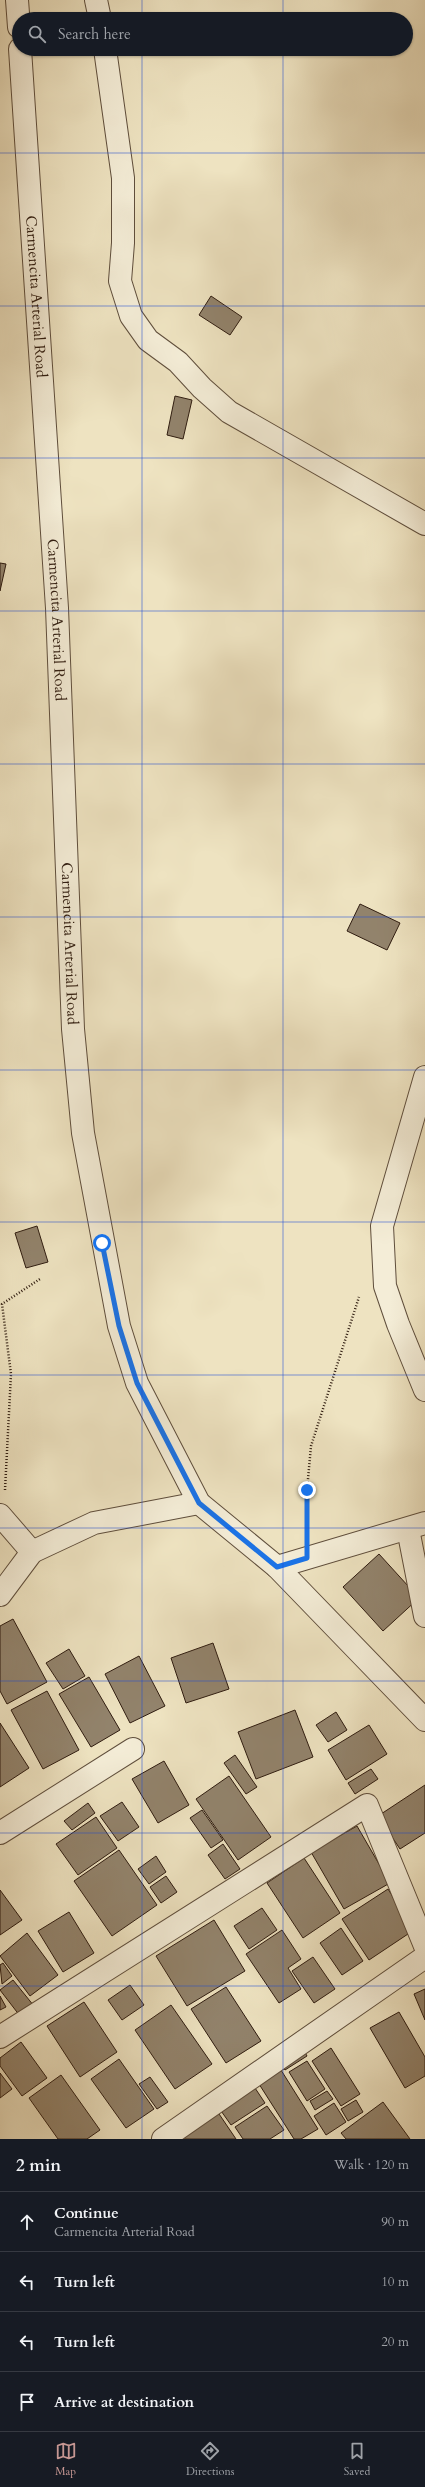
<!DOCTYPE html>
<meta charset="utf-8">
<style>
body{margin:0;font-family:Cardo,serif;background:#242831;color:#f1f3f6}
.stop{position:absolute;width:12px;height:12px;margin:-9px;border:3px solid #1a73e8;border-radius:50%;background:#fff}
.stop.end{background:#1a73e8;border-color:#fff;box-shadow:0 1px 4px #0008}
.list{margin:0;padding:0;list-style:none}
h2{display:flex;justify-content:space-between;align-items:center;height:52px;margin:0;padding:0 16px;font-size:17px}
h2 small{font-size:13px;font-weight:400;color:#9ea1a6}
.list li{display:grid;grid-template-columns:26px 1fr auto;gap:12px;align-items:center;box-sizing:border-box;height:60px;padding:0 16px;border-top:1px solid #363941}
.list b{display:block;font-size:15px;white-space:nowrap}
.list p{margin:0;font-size:13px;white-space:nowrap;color:#9ea1a6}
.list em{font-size:13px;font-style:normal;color:#9ea1a6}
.icon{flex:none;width:22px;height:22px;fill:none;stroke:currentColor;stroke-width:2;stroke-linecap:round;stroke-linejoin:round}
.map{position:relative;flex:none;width:425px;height:2139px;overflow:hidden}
.search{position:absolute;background:#171b24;box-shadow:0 1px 3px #0004;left:12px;right:12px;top:12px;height:44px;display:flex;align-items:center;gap:10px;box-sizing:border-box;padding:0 14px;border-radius:22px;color:#9ea1a6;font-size:15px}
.sheet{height:292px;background:#171b24}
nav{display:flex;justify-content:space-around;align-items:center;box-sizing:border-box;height:56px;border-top:1px solid #363941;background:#171b24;font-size:11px;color:#9ea1a6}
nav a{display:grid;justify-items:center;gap:2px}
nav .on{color:#c59692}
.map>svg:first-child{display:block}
.building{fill:#92836c;stroke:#2f1c10}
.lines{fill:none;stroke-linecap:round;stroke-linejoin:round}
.minor-casing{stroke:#5f4e3c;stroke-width:24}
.path{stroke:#2f1c10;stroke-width:2.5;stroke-dasharray:1 2;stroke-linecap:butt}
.minor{stroke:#f4edd7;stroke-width:22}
.route{stroke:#1a73e8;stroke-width:5}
.grid{fill:none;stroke:#1d4ed8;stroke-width:1;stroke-opacity:0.55}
.labels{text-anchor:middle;stroke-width:3;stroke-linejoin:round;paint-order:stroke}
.street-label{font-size:15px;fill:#2f1c10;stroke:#f4edd7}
</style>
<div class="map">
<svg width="425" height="2139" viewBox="0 0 425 2139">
<rect width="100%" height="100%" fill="#eee3c1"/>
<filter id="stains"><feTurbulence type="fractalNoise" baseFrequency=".005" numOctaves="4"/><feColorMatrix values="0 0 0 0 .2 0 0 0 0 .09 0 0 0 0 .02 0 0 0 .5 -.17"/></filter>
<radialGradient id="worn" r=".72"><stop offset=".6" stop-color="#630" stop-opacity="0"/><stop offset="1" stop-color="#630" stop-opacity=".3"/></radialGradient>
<g class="building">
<path d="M211 296 242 317 230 335 199 315Z"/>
<path d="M175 396 192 400 183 439 167 435Z"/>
<path d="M0 563 6 564 0 591Z"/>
<path d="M360 904 400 923 387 950 347 931Z"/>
<path d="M37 1226 48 1262 26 1268 15 1233Z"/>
<path d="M379 1554 419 1598 383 1631 343 1587Z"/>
<path d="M13 1619 47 1682 7 1704 0 1691V1626Z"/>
<path d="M213 1643 229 1689 186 1703 171 1658Z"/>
<path d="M69 1649 85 1676 63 1689 46 1663Z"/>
<path d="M139 1656 165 1706 130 1723 105 1674Z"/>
<path d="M89 1677 120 1730 91 1747 59 1694Z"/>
<path d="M47 1691 79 1750 43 1769 11 1710Z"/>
<path d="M295 1710 313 1757 256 1779 238 1732Z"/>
<path d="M336 1712 347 1730 328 1742 316 1725Z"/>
<path d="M0 1723 29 1768 0 1787Z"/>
<path d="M369 1725 387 1754 346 1780 328 1750Z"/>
<path d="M235 1755 257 1787 246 1794 224 1763Z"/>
<path d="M164 1761 189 1805 158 1823 132 1779Z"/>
<path d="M371 1769 378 1779 355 1794 348 1783Z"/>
<path d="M229 1776 271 1837 238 1860 196 1799Z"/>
<path d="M425 1785V1833L400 1849 378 1816Z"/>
<path d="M122 1802 139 1827 118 1841 100 1816Z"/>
<path d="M88 1803 95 1813 72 1830 64 1821Z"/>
<path d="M202 1810 223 1840 211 1848 190 1818Z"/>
<path d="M96 1817 117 1848 78 1875 56 1844Z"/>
<path d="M357 1826 390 1883 344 1909 311 1852Z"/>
<path d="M223 1844 240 1869 225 1879 208 1855Z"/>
<path d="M119 1850 157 1905 112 1936 74 1881Z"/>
<path d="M156 1856 166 1872 149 1884 138 1869Z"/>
<path d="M304 1858 340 1913 303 1938 267 1883Z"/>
<path d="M166 1876 177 1892 161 1903 150 1887Z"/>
<path d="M388 1889 414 1930 369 1960 342 1919Z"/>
<path d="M0 1890 22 1920 0 1935Z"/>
<path d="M262 1908 277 1930 249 1949 234 1926Z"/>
<path d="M69 1912 94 1953 63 1972 38 1931Z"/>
<path d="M214 1920 245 1971 187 2006 156 1956Z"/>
<path d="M341 1928 363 1961 342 1975 320 1943Z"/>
<path d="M282 1930 301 1959 288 1968 301 1989 279 2003 246 1954Z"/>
<path d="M27 1933 58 1975 30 1996 0 1956Z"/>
<path d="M313 1957 335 1989 314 2003 292 1971Z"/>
<path d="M3 1963 12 1976 2 1984 0 1965Z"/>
<path d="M13 1980 34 2006 20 2016 0 1990Z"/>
<path d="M130 1985 144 2005 122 2020 108 2000Z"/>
<path d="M226 1987 261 2041 226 2063 191 2009Z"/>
<path d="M425 1989V2020L414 1994Z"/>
<path d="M0 1996 6 2007 0 2010Z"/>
<path d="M84 2002 117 2052 80 2077 47 2026Z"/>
<path d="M171 2005 212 2064 175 2089 135 2030Z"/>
<path d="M399 2012 425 2057V2076L405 2088 370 2028Z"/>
<path d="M21 2042 47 2078 22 2096 0 2066V2058Z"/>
<path d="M302 2047 307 2056 285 2070 278 2061Z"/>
<path d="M331 2048 360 2094 341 2106 312 2061Z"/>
<path d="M119 2059 154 2109 126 2128 91 2079Z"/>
<path d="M307 2061 325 2089 307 2101 289 2072Z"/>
<path d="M281 2070 318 2129 301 2139H294L259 2084Z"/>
<path d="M0 2073 12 2089 0 2098Z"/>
<path d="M61 2075 100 2130 87 2139H58L29 2098Z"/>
<path d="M150 2077 168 2102 157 2109 139 2084Z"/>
<path d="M253 2085 265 2103 231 2125 219 2108Z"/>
<path d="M327 2091 333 2099 315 2110 310 2101Z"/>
<path d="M356 2100 363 2112 348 2121 341 2109Z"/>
<path d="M383 2102 410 2139H346L341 2133Z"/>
<path d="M334 2103 346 2122 326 2135 314 2116Z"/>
<path d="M267 2106 284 2130 270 2139H243L235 2127Z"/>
<path d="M215 2108 236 2139H170Z"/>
</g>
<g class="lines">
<defs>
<g id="minor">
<path d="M17 0 19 27"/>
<path d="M96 0 100 19"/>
<path id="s1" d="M20 49 57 608 73 1029 83 1133 119 1326 137 1383 199 1503 277 1567 425 1720"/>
<path d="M105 49 123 178V243L120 281 131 316 148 340 178 362 202 388 229 412 425 524"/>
<path d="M425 1077 382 1226 385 1286 398 1324 425 1390"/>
<path d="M0 1515 32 1552 0 1595"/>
<path d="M408 1529 425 1616"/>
<path d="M32 1552 94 1523 199 1503"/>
<path d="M277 1567 425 1523"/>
<path d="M0 1833 133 1749"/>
<path d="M0 2037 367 1805 425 1946"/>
<path d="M163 2139 425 1957"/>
</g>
</defs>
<use href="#minor" class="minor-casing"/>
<g class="path">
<path d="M5 1490 11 1374 2 1304 40 1279"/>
<path d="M307 1530V1490L311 1446 359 1297"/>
</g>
<use href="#minor" class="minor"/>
</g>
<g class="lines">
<path class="route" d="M102 1243 119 1326 137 1383 199 1503 277 1567 307 1558V1490"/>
</g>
<path class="grid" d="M142 0V19M283 0V19M142 49V2139M283 49V2139M0 153H425M0 306H425M0 458H425M0 611H425M0 764H425M0 917H425M0 1070H425M0 1222H425M0 1375H425M0 1528H425M0 1681H425M0 1833H425M0 1986H425"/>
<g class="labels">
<g class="street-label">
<text dy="5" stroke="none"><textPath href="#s1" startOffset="248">Carmencita Arterial Road</textPath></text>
<text dy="5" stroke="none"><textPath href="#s1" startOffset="572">Carmencita Arterial Road</textPath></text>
<text dy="5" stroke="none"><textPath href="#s1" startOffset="896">Carmencita Arterial Road</textPath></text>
</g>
</g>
<rect width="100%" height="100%" filter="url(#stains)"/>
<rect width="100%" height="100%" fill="url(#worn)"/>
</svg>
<div class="stop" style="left:102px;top:1243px"></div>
<div class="stop end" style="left:307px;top:1490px"></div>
<div class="search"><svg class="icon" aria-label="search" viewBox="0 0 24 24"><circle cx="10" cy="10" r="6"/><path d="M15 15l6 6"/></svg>Search here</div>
</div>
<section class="sheet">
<h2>2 min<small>Walk · 120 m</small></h2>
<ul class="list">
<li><svg class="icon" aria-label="ahead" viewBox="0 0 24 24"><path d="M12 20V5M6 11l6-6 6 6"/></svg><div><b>Continue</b><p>Carmencita Arterial Road</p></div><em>90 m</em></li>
<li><svg class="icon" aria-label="left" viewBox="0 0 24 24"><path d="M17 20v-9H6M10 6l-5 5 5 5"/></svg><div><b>Turn left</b></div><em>10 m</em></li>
<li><svg class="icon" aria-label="left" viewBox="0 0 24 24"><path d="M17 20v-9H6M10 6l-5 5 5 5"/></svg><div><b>Turn left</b></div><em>20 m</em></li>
<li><svg class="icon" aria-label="arrive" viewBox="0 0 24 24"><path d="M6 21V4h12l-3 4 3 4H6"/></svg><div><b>Arrive at destination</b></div></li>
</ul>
</section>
<nav>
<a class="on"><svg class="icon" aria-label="map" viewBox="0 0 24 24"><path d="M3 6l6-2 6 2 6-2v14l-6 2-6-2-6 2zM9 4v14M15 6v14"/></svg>Map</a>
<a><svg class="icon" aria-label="directions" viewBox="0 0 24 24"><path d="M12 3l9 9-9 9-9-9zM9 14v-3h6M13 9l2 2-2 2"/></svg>Directions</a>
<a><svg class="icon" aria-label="saved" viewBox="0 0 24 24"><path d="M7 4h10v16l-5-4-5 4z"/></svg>Saved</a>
</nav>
